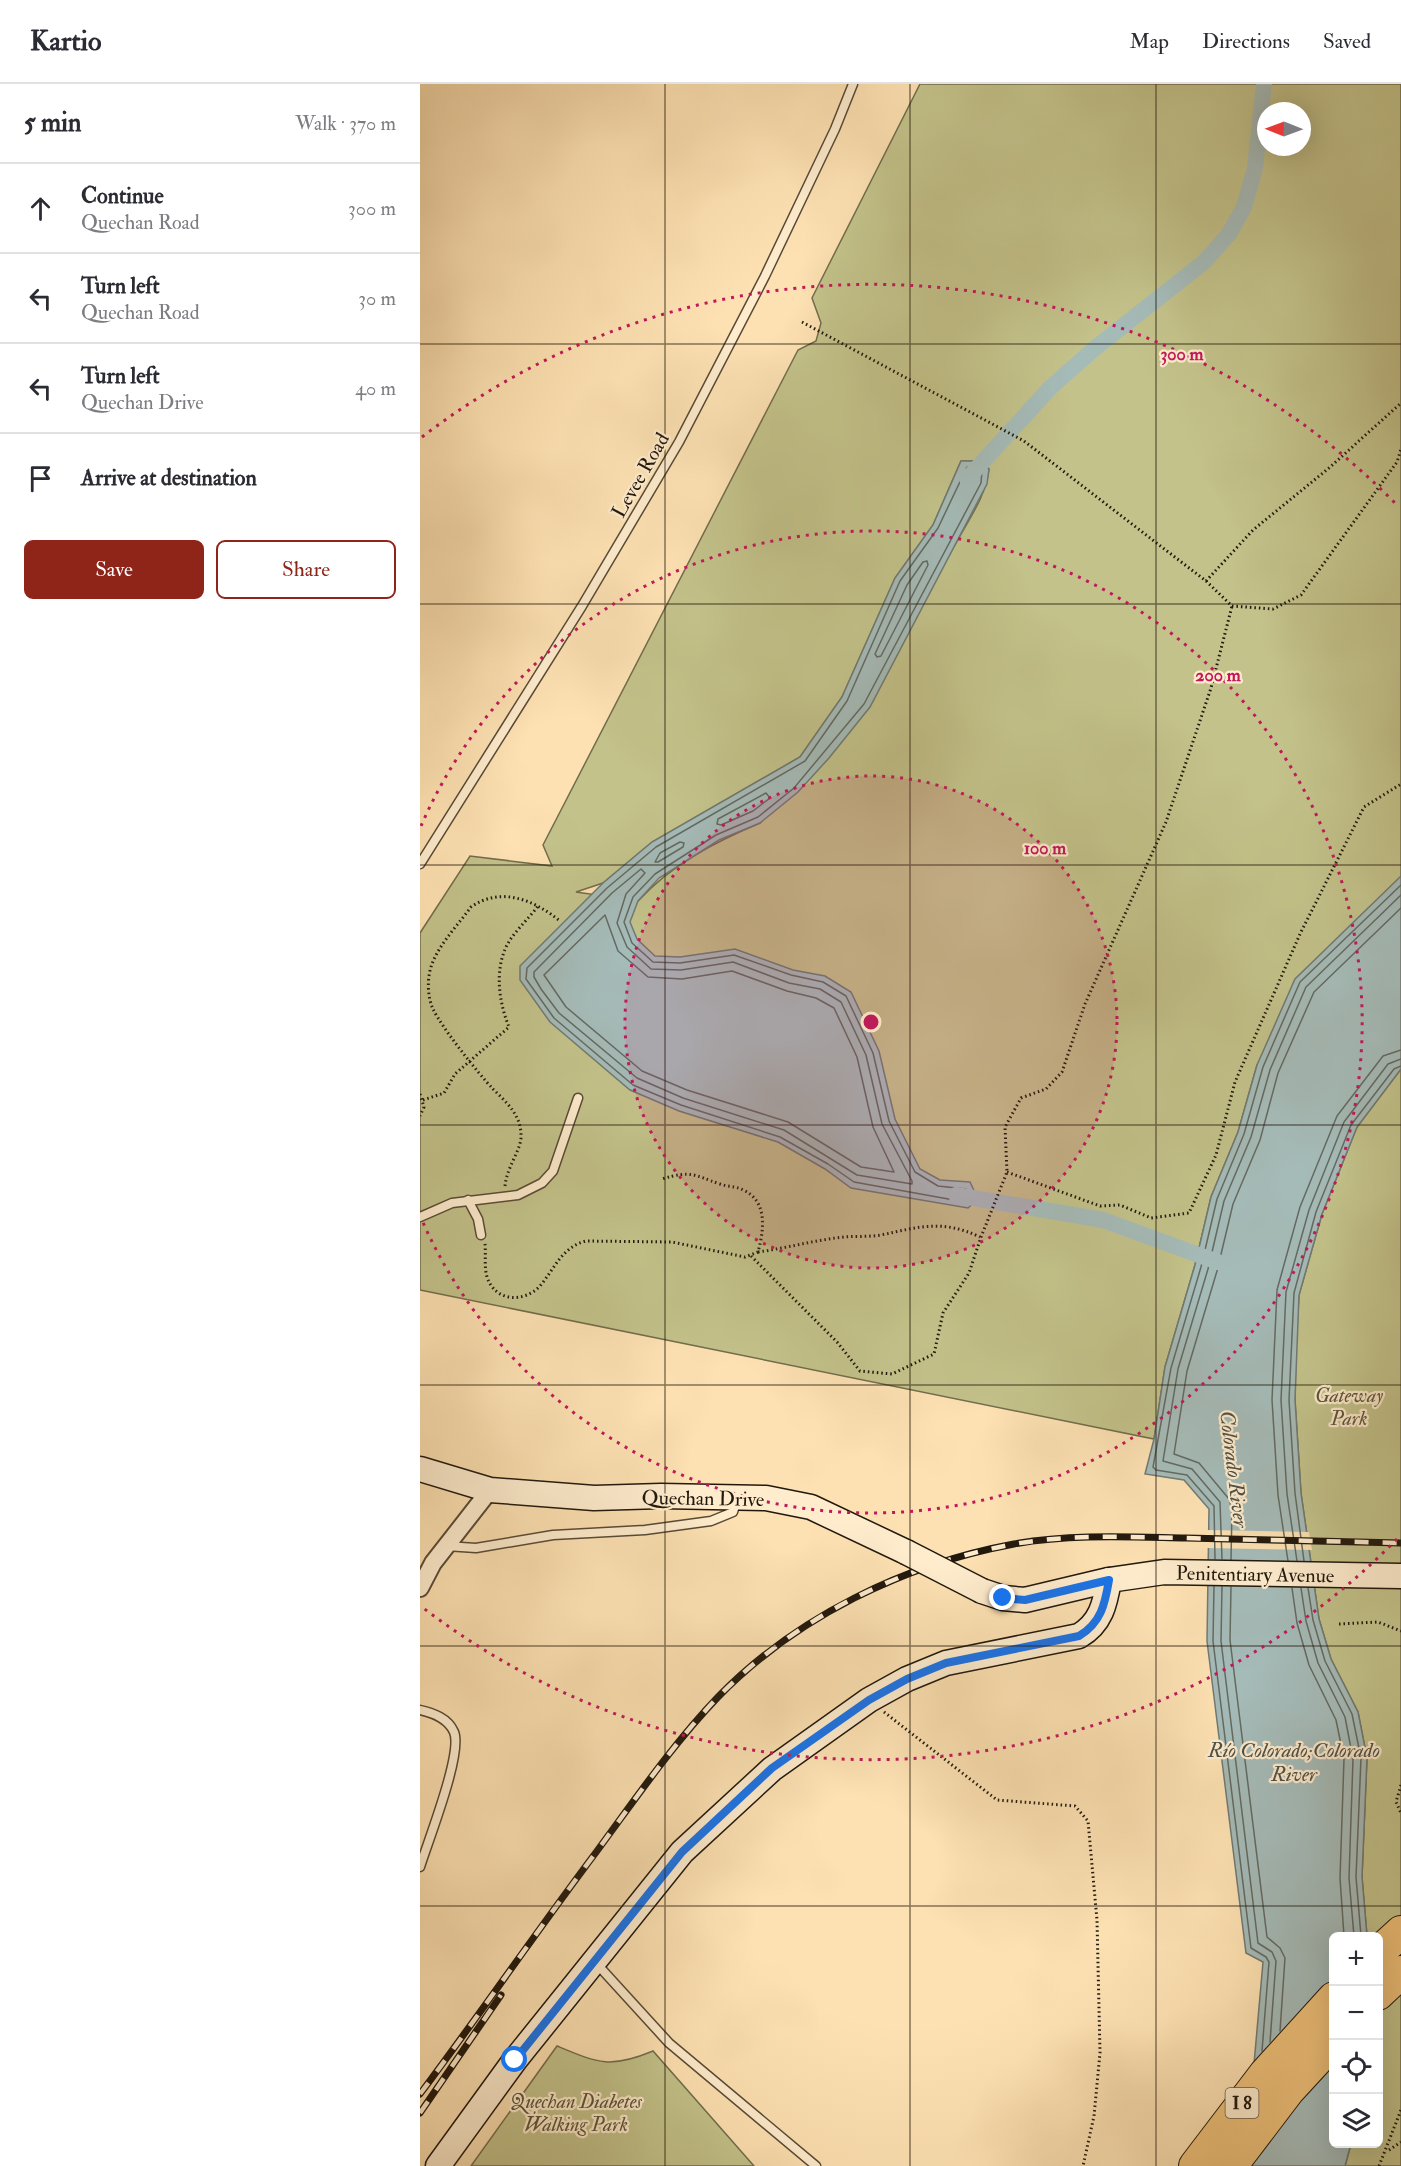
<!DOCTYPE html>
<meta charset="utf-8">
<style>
body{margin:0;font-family:"IM FELL Double Pica",serif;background:#f7f7f7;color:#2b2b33}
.controls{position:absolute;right:18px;bottom:18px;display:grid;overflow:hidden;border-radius:9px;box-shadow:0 6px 24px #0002}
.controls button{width:54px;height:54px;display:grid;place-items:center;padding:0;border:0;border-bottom:2px solid #e1e1e2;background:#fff;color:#2b2b33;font:30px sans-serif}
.compass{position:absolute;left:837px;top:18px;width:54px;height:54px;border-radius:50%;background:#fff;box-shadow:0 6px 24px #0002;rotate:271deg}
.stop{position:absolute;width:18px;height:18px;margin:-14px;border:4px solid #1a73e8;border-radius:50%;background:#fff}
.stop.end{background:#1a73e8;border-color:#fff;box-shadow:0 2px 6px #0008}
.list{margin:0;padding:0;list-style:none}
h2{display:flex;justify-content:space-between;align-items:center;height:78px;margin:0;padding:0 24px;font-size:26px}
h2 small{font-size:20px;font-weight:400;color:#7c7c81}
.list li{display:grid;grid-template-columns:39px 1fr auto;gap:18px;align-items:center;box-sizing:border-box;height:90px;padding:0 24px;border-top:2px solid #e1e1e2}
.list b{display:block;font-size:22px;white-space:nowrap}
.list p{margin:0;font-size:20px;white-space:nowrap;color:#7c7c81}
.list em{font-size:20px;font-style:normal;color:#7c7c81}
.actions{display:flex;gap:12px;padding:18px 24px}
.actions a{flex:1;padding:14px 0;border:2px solid #8f2418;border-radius:9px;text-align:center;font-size:21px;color:#8f2418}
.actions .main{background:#8f2418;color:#fff}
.icon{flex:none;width:33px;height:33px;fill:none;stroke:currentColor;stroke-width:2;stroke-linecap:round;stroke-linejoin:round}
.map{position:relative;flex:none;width:981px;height:2082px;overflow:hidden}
header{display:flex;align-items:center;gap:36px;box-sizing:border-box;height:84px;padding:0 30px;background:#fff;border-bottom:2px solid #e1e1e2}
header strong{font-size:28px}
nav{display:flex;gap:33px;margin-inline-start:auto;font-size:21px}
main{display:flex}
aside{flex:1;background:#fff}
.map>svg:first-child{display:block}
.green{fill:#c3c28a;stroke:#726d4c;stroke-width:1.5;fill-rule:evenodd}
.water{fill:#a5bbb8;stroke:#707a74;stroke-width:1.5}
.pier{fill:#fde1b2}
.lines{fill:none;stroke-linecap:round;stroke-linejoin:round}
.shore{stroke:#636a62;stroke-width:1.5}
.canal{stroke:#a5bbb8;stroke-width:16}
.lane-casing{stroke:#584a36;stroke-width:11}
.street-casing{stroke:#584a36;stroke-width:20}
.secondary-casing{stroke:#21180d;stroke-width:27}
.highway-casing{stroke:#21180d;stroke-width:34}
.path{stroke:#21180d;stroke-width:3;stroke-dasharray:1.5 3;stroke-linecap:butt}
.lane{stroke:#feeccd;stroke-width:8}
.street{stroke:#feeccd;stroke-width:16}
.secondary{stroke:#feeccd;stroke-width:24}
.highway{stroke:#eec079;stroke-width:32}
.rail-casing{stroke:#21180d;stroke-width:7}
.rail{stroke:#feeccd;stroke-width:4.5;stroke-dasharray:14;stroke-linecap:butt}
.secondary-bridge-casing{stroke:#21180d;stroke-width:27;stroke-linecap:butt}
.secondary-bridge{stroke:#feeccd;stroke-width:24}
.route{stroke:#1a73e8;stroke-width:8}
.grid{fill:none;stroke:#21180d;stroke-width:1.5;stroke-opacity:0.55}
.ring{fill:none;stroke:#c2185b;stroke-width:3;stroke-dasharray:3 6}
.labels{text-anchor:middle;stroke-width:4.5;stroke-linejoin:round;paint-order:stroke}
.shield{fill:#feeccd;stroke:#635847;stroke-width:1.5}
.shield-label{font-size:18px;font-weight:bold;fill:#21180d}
.street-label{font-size:20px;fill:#21180d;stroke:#feeccd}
.park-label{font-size:20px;font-style:italic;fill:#5a5439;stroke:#feeccd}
.water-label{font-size:21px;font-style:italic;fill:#4f5149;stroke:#feeccd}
.centre{fill:#c2185b;stroke:#feeccd;stroke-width:3}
.ring-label{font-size:18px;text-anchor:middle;font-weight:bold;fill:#c2185b;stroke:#feeccd;stroke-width:4.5;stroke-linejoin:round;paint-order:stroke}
</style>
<header>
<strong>Kartio</strong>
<nav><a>Map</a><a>Directions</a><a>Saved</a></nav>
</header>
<main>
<aside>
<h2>5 min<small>Walk · 370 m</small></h2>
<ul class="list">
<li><svg class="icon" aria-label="ahead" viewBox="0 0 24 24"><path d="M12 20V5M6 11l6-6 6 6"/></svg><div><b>Continue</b><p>Quechan Road</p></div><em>300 m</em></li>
<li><svg class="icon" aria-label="left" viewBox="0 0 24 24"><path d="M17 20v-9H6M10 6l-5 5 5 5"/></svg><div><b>Turn left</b><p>Quechan Road</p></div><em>30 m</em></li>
<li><svg class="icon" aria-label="left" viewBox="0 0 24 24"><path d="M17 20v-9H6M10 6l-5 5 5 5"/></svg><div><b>Turn left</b><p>Quechan Drive</p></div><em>40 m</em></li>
<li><svg class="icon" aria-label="arrive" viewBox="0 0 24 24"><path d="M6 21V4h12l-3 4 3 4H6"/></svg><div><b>Arrive at destination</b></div></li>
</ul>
<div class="actions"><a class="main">Save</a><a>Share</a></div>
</aside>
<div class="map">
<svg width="981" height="2082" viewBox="0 0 981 2082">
<rect width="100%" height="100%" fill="#fde1b2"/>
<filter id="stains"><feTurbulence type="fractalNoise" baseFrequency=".00333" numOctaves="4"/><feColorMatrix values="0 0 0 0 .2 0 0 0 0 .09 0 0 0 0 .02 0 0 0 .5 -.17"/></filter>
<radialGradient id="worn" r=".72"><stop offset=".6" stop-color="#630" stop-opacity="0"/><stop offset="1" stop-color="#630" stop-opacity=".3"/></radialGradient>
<g class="green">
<path d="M500 0H981V794L837 981 818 1048 791 1113 775 1181 745 1283 734 1355 0 1206V849L50 772 132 782 123 761 378 266 396 257 401 239 392 214ZM846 27H882V63H846ZM541 377H560L569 385C566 412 549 435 536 459 481 558 407 647 340 739 295 758 252 780 218 817L156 808 183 799 232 758 380 673 422 613 475 494 513 441Z"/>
<path d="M981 985V2082H925L931 2060H958V1852H947L942 1793 947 1674 938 1628 911 1575 899 1535 881 1409 875 1316 876 1262 879 1211 902 1130 937 1043Z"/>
<path d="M137 1962C178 1979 190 1985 233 1967L334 2082H51Z"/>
</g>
<g class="water">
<path d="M541 377H560L569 385 567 400 450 623 409 674 378 708 340 739 299 756 239 794 218 817 210 838 217 855 235 872 260 873 315 865 373 886 405 892 431 908 459 967 475 1035 500 1085 520 1096 550 1098 558 1115 548 1124 431 1104 405 1085 358 1058 259 1027 210 1006 130 938 100 896V882L183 799 232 758 380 673 422 613 475 494 513 441Z"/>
<path d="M981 792V985L937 1043 902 1130 879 1211 875 1316 881 1409 899 1535 911 1575 938 1628 947 1674 942 1793 947 1852H914V2060H931L925 2082H825L843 1878 826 1869 787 1557 789 1425 764 1396 725 1390 734 1355 745 1283 775 1181 791 1113 818 1048 837 981 875 895Z"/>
</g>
<path class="pier" d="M786 1446 889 1448 892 1466 786 1464Z"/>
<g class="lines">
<g class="shore">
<path d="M547 383H557L562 387 561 399 444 620 374 704 338 733 296 751 235 790 213 813 204 838 212 859 233 878 260 879 314 871 371 891 403 898 426 912 453 969 469 1037 495 1088 518 1102 546 1105 550 1113 545 1118 434 1098 408 1080 360 1053 261 1021 213 1001 134 934 106 895 107 884 187 804 236 763 385 677 427 617 480 497 518 444Z"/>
<path d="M507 477 508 481 461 572 457 573 455 570 487 501 503 478Z"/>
<path d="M346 709 350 714 333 727 301 741 297 740 298 735Z"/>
<path d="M260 758 264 759 263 763 238 778H235L240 769Z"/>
<path d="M221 785 225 789 206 810 197 839 207 863 231 885 261 886 313 878 369 899 400 905 421 918 446 971 462 1040 492 1097V1100L437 1091 364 1046 263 1014 217 994 139 929 121 905 114 893V888L192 809Z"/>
<path d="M185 831 198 867 228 893 262 895 312 887 367 907 396 914 414 924 437 973 453 1043 474 1088 441 1083 368 1038 267 1006 222 987 146 923 124 891Z"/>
<path d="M795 1475 794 1422 767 1391 736 1386 733 1383 751 1284 781 1183 797 1115 824 1050 843 983 880 898 981 801"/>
<path d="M802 1475 800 1418 772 1385 743 1377 758 1285 788 1185 804 1117 831 1053 850 986 886 903 981 811"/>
<path d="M811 1476 812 1425 809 1415 779 1379 754 1370 767 1287 797 1187 813 1120 840 1056 858 989 894 908 981 824"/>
<path d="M868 1477 858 1411 852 1316 857 1206 880 1123 917 1032 963 972 981 966"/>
<path d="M877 1477 867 1410 861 1316 866 1208 889 1126 924 1038 968 980 981 975"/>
<path d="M884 1477 875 1409 869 1316 874 1209 896 1128 931 1041 974 985 981 982"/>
<path d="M794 1502 793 1557 831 1864 846 1873 849 1878 842 1967"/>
<path d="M802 1502 801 1557 838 1859 852 1868 856 1877 850 1958"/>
<path d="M811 1503 810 1556 847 1853 860 1864 865 1874 860 1947"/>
<path d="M872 1504 877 1539 889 1581 916 1636 924 1675 920 1794 924 1852"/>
<path d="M881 1504 886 1537 898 1579 925 1633 933 1675 929 1794 934 1852"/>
<path d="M888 1504 893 1536 905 1577 932 1630 941 1674 936 1793 941 1852"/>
</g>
<g class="canal">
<path d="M547 395 630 304 674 265 784 178 809 150 824 123 835 84 844 0"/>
<path d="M536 1111 683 1136 798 1178"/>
</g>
<defs>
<g id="lane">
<path d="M0 780 162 522 259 358 345 192 415 45 433 0"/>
<path d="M48 1116 58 1135 61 1151"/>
<path d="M0 1133 32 1119 98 1111 122 1099 133 1087 158 1014"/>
<path d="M26 1462 56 1464 133 1451 225 1446 291 1437 313 1428 317 1415"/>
<path d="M0 1626C13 1629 28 1634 34 1648 43 1669 8 1757 0 1783"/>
<path d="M176 1879 249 1959 396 2082"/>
</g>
<path id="street" d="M0 1504 13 1479 70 1406"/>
<g id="secondary">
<path d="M0 1385 70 1406 174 1414 241 1412 346 1414 391 1423 486 1468"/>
<path d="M562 1507 583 1514 605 1516 689 1496 744 1488 981 1492"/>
<path d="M18 2082 95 1976 262 1768 352 1685 449 1616 487 1595 526 1579 659 1552C681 1539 685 1520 689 1496"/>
</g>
<g id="highway">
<path d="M958 1869 981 1848"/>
<path d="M958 1910 981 1888"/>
<path d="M775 2082 845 1990 914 1914"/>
<path d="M811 2082 868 2007 914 1957"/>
</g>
</defs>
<use href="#lane" class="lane-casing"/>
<use href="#street" class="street-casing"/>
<use href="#secondary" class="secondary-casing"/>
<use href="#highway" class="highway-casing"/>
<g class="path">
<path d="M382 238 604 357 786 497 812 522 853 525 881 511 977 378 981 365"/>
<path d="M786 497 833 446 909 384 981 319"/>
<path d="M0 1010 4 1023 0 1032"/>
<path d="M3 1016 24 1009 35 990 89 943C80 921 75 892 84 868 89 852 108 836 118 822"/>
<path d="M587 1088 680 1122 700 1121 731 1134 769 1129 796 1071 815 998 880 850 944 723 981 700"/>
<path d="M85 1102C87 1082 102 1065 101 1051 101 1031 86 1018 73 1005 58 989 22 944 13 925 7 912 7 893 12 880 20 859 38 841 51 823 81 802 114 816 140 837"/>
<path d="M65 1160C66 1171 64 1183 67 1193 75 1218 104 1219 120 1202 135 1184 142 1163 166 1157L252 1158 325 1173 338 1168C344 1146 348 1117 323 1106 316 1102 308 1103 300 1100 273 1091 272 1086 242 1095"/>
<path d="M338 1168C367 1164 395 1156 424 1153 436 1152 449 1153 461 1151 499 1143 522 1135 560 1153"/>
<path d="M331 1172 417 1258 440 1287 472 1290 514 1270 523 1229 549 1189 561 1153 587 1088 585 1043 601 1014 626 1005 642 988 665 920 746 738 791 604 812 522"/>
<path d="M919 1540 958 1538 981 1547"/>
<path d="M464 1628 577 1716 655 1722 668 1737 677 1836 680 1969 674 2032 663 2082"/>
<path d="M981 1701 976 1718 981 1729"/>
<path d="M969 2066 981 2058"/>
<path d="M959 2082 981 2026"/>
</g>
<use href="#lane" class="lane"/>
<use href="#street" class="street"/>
<use href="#secondary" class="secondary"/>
<use href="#highway" class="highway"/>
<defs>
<g id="rail">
<path d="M0 2010C60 1930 117 1847 177 1767 216 1714 253 1660 298 1613 376 1533 485 1480 594 1460 651 1450 709 1453 766 1454 838 1456 909 1457 981 1459"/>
<path d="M0 2029 81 1911"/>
</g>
</defs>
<use href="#rail" class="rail-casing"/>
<use href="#rail" class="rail"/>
<defs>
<path id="secondary-bridge" d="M486 1468 562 1507"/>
</defs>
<use href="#secondary-bridge" class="secondary-bridge-casing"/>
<use href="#secondary-bridge" class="secondary-bridge"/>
</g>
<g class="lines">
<path class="route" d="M95 1976 262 1768 352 1684 449 1616 487 1595 526 1579 659 1552C681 1539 685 1520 689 1496L605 1516 583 1514"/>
</g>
<path class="grid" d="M245 0V2082M490 0V2082M736 0V2082M0 260H981M0 520H981M0 781H981M0 1041H981M0 1301H981M0 1562H981M0 1822H981"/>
<circle cx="451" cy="938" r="246" fill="#c2185b" fill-opacity=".12"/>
<g class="ring">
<circle cx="451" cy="938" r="246"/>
<path d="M1 742A491 491 0 1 1 1 1134"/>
<path d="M977 1455A737 737 0 0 1 2 1523M2 353A737 737 0 0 1 977 421"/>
</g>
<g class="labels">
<rect class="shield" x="805.5" y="2004" width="33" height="30" rx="4.5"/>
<g class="shield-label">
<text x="822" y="2025">I 8</text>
</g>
<g class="street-label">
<text transform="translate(220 391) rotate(-60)" y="7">Levee Road</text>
<text transform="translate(283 1414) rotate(1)" y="7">Quechan Drive</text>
<text transform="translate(835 1490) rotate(1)" y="7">Penitentiary Avenue</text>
</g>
<g class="park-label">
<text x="929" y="1318">Gateway<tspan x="929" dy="23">Park</tspan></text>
<text x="156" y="2024">Quechan Diabetes<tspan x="156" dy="23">Walking Park</tspan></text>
</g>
<g class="water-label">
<text transform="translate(814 1385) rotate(83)" y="7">Colorado River</text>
<text x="874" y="1673">Río Colorado;Colorado<tspan x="874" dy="24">River</tspan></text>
</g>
</g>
<circle cx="451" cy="938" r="9" class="centre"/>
<g class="ring-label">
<text x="762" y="276">300 m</text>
<text x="798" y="597">200 m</text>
<text x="625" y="770">100 m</text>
</g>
<rect width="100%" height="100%" filter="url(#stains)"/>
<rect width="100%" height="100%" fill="url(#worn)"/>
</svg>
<div class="controls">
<button>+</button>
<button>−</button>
<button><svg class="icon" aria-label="locate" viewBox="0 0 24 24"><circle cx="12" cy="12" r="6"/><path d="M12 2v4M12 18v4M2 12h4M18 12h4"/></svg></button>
<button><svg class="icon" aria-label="layers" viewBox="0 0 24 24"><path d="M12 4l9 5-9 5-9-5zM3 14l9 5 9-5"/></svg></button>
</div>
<svg class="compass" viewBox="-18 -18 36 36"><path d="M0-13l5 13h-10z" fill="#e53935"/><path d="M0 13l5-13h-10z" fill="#7c7c81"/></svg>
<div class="stop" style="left:95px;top:1976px"></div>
<div class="stop end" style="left:583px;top:1514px"></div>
</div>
</main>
